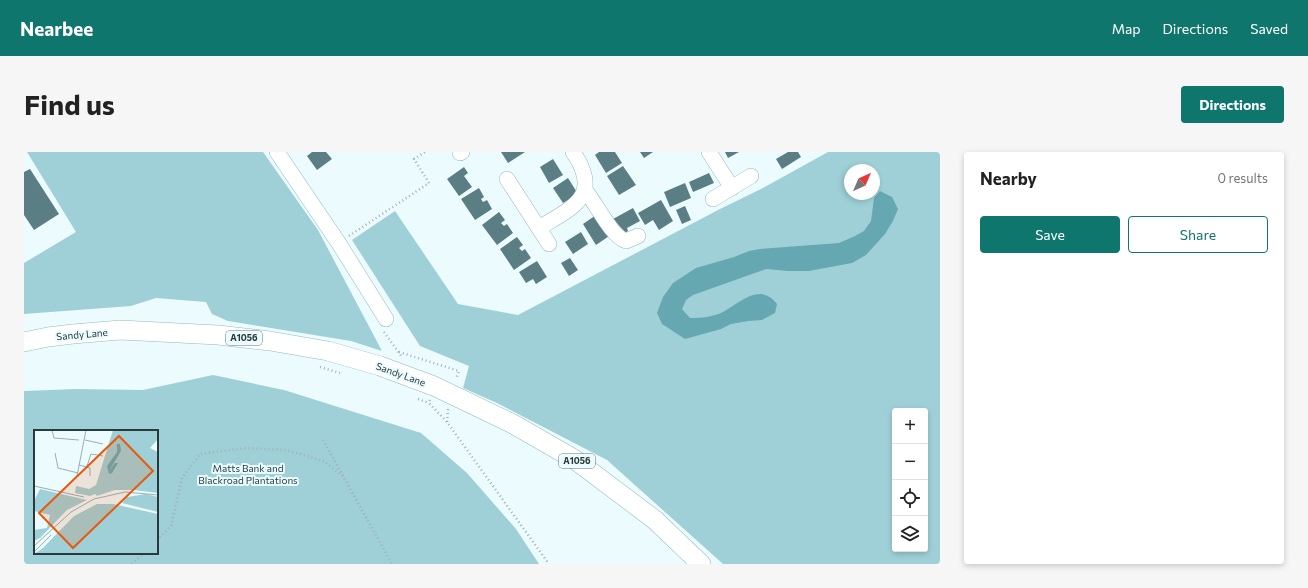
<!DOCTYPE html>
<meta charset="utf-8">
<style>
body{margin:0;font-family:Commissioner,sans-serif;background:#f6f6f6;color:#222}
.controls{position:absolute;right:12px;bottom:12px;display:grid;overflow:hidden;border-radius:4px;box-shadow:0 2px 6px #0003}
.controls button{width:36px;height:36px;display:grid;place-items:center;padding:0;border:0;border-bottom:1px solid #e0e0e0;background:#fff;color:#222;font:20px sans-serif}
.compass{position:absolute;left:820px;top:12px;width:36px;height:36px;border-radius:50%;background:#fff;box-shadow:0 2px 6px #0003;rotate:44deg}
.list{margin:0;padding:0;list-style:none}
h2{display:flex;justify-content:space-between;align-items:center;height:52px;margin:0;padding:0 16px;font-size:17px}
h2 small{font-size:13px;font-weight:400;color:#767676}
.actions{display:flex;gap:8px;padding:12px 16px}
.actions a{flex:1;padding:9px 0;border:1px solid #0f766e;border-radius:4px;text-align:center;font-size:14px;color:#0f766e}
.actions .main{background:#0f766e;color:#fff}
.icon{flex:none;width:22px;height:22px;fill:none;stroke:currentColor;stroke-width:2;stroke-linecap:round;stroke-linejoin:round}
.map{position:relative;flex:none;width:916px;height:412px;overflow:hidden;border-radius:4px}
header{display:flex;align-items:center;gap:24px;box-sizing:border-box;height:56px;padding:0 20px;background:#0f766e;color:#fff}
header strong{font-size:19px}
nav{display:flex;gap:22px;margin-inline-start:auto;font-size:14px}
.intro{display:flex;align-items:center;justify-content:space-between;box-sizing:border-box;height:96px;padding:0 24px}
h1{margin:0;font-size:28px}
.button{padding:10px 18px;border-radius:4px;background:#0f766e;color:#fff;font-size:14px;font-weight:700}
main{display:flex;gap:24px;padding:0 24px}
aside{flex:1;background:#fff;border-radius:4px;box-shadow:0 2px 6px #0003}
.map>svg:first-child{display:block}
.green{fill:#9fd0d8;fill-rule:evenodd}
.water{fill:#66a8b2}
.building{fill:#5a7e84}
.lines{fill:none;stroke-linecap:round;stroke-linejoin:round}
.minor-casing{stroke:#93b9bf;stroke-width:16}
.major-casing{stroke:#93b9bf;stroke-width:20}
.path{stroke:#a1b0b3;stroke-width:2.5;stroke-dasharray:1 3;stroke-linecap:butt}
.minor{stroke:#fff;stroke-width:15}
.major{stroke:#fff;stroke-width:19}
.labels{text-anchor:middle;stroke-width:4;stroke-linejoin:round;paint-order:stroke}
.shield{fill:#ecfbfe;stroke:#647376;stroke-width:1}
.shield-label{font-size:9px;font-weight:bold;fill:#2a393c}
.street-label{font-size:10px;fill:#2a393c;stroke:#ecfbfe}
.park-label{font-size:10px;fill:#1b3c41;stroke:#ecfbfe}
.inset-road{fill:none;stroke:#9eadb0;stroke-width:1}
.view{fill:#e8590c;fill-opacity:0.15;stroke:#e8590c;stroke-width:2}
.inset-edge{fill:none;stroke:#2a393c;stroke-width:2}
</style>
<header>
<strong>Nearbee</strong>
<nav><a>Map</a><a>Directions</a><a>Saved</a></nav>
</header>
<div class="intro"><h1>Find us</h1><a class="button">Directions</a></div>
<main>
<div class="map">
<svg width="916" height="412" viewBox="0 0 916 412">
<rect width="100%" height="100%" fill="#ecfbfe"/>
<g class="green">
<path d="M3 0H239L294 78 358 199 327 189 204 169 188 162 182 150 132 146 107 154 0 162V111L52 80Z"/>
<path d="M804 0H916V412H699L583 308 473 251 439 236 445 214 396 194 328 88 371 59 434 152 494 163 696 57 737 37ZM826 18H850V42H826ZM871 259H901V397H871Z"/>
<path d="M189 223 260 238 397 281 443 321 492 377 515 412H0V239L52 237 119 238ZM11 279H133V401H11Z"/>
</g>
<path class="water" d="M856 39 868 45 874 57 869 69 861 82 842 103 828 111 785 119H764L742 117 669 143 662 148 658 157 666 166C677 166 689 165 699 160 717 150 736 130 753 152L751 161 738 168 724 169 707 172 697 177 661 187 638 172 633 161 639 145 649 131 672 116 710 105 725 99 736 97 815 91 831 84 840 79 847 69 850 46Z"/>
<g class="building">
<path d="M288 0H302L308 7 293 18 283 4Z"/>
<path d="M477 0H501L484 11Z"/>
<path d="M575 0H591L598 11 582 21 571 3Z"/>
<path d="M616 0H629L620 6Z"/>
<path d="M701 0H715L704 6Z"/>
<path d="M764 0H774L777 5 758 17 752 7Z"/>
<path d="M529 7 539 23 525 31 516 15Z"/>
<path d="M599 14 612 33 595 43 583 24Z"/>
<path d="M440 15 444 21 440 24 448 35 435 44 423 27Z"/>
<path d="M6 17 35 62 10 78 0 63V20Z"/>
<path d="M685 21 690 31 669 40 665 30Z"/>
<path d="M544 26 554 42 539 51 529 36Z"/>
<path d="M661 31 667 46 646 55 640 40Z"/>
<path d="M455 36 460 45 457 47 459 50 463 48 468 57 451 68 437 47Z"/>
<path d="M637 48 649 69 635 78 629 68 621 73 614 61Z"/>
<path d="M661 54 667 68 658 72 652 58Z"/>
<path d="M609 56 616 69 603 76 604 79 598 83 589 67Z"/>
<path d="M475 60 481 68 477 71 480 74 483 72 489 81 473 93 458 73Z"/>
<path d="M575 61 588 82 572 93 559 72Z"/>
<path d="M557 80 564 92 549 102 541 90Z"/>
<path d="M493 85 499 93 495 96 498 99 501 97 507 106 490 118 476 97Z"/>
<path d="M546 106 554 118 545 124 537 111Z"/>
<path d="M513 109 523 125 512 132 509 127 502 131 495 120Z"/>
</g>
<g class="lines">
<defs>
<g id="minor">
<path d="M253 0 314 90 362 167"/>
<path d="M685 0 708 36"/>
<path d="M436 1 438 0"/>
<path d="M483 27 525 92"/>
<path d="M561 38C572 51 587 84 602 89L614 84"/>
<path d="M689 47 727 24"/>
<path d="M515 76C549 55 579 44 549 0"/>
</g>
<path id="major" d="M0 190 24 185 49 182 96 178 194 183 246 189 304 199 356 214 410 234 489 272 550 307 631 368 677 412"/>
</defs>
<use href="#minor" class="minor-casing"/>
<use href="#major" class="major-casing"/>
<g class="path">
<path d="M325 84 405 31 390 7 401 0"/>
<path d="M360 180 378 205"/>
<path d="M375 200 435 219 432 227"/>
<path d="M296 215 316 221"/>
<path d="M394 247 405 251"/>
<path d="M406 248 405 251 423 270 525 412"/>
<path d="M423 270 424 257"/>
<path d="M299 288 368 412"/>
<path d="M133 388 147 374 158 326 176 302 222 296 262 298 300 309 321 326"/>
<path d="M108 412 120 401"/>
</g>
<use href="#minor" class="minor"/>
<use href="#major" class="major"/>
</g>
<g class="labels">
<g class="shield">
<rect x="202" y="179" width="36" height="14" rx="3"/>
<rect x="535" y="302" width="36" height="14" rx="3"/>
</g>
<g class="shield-label">
<text x="220" y="189">A1056</text>
<text x="553" y="312">A1056</text>
</g>
<g class="street-label">
<text transform="translate(58 182) rotate(-5)" y="4">Sandy Lane</text>
<text transform="translate(377 222) rotate(20)" y="4">Sandy Lane</text>
</g>
<g class="park-label">
<text x="224" y="320">Matts Bank and<tspan x="224" dy="12">Blackroad Plantations</tspan></text>
</g>
</g>
<g transform="translate(10 278)">
<rect width="124" height="124" fill="#ecfbfe"/>
<path d="M79 0H124V9L116 18 124 22V63L100 60H81L63 66 61 64 56 66 41 63 42 56 55 59 62 55ZM6 59 53 70 33 80 6 108 0 111V100L13 98 16 85 0 81V71ZM112 64 124 67V82L88 73 93 67ZM63 74H79L124 84V124H0L9 118 40 86Z" fill="#9fd0d8"/>
<path d="M83 14H86L87 21 75 41 81 33H84L78 43 75 44 73 36 83 22Z" fill="#66a8b2"/>
<path class="inset-road" d="M18 0 20 8 45 10M51 10 69 14M21 23 24 38 44 43M0 28V57M45 35 56 38V46M53 36 57 24 69 26M43 46 52 0M0 56 50 67M0 116 37 82 60 69 91 62 124 65M0 122 17 105"/>
<path class="view" d="M85 6 119 41 39 118 5 83Z"/>
<rect width="124" height="124" class="inset-edge"/>
</g>
</svg>
<div class="controls">
<button>+</button>
<button>−</button>
<button><svg class="icon" aria-label="locate" viewBox="0 0 24 24"><circle cx="12" cy="12" r="6"/><path d="M12 2v4M12 18v4M2 12h4M18 12h4"/></svg></button>
<button><svg class="icon" aria-label="layers" viewBox="0 0 24 24"><path d="M12 4l9 5-9 5-9-5zM3 14l9 5 9-5"/></svg></button>
</div>
<svg class="compass" viewBox="-18 -18 36 36"><path d="M0-13l5 13h-10z" fill="#e53935"/><path d="M0 13l5-13h-10z" fill="#767676"/></svg>
</div>
<aside>
<h2>Nearby<small>0 results</small></h2>
<ul class="list">
</ul>
<div class="actions"><a class="main">Save</a><a>Share</a></div>
</aside>
</main>
